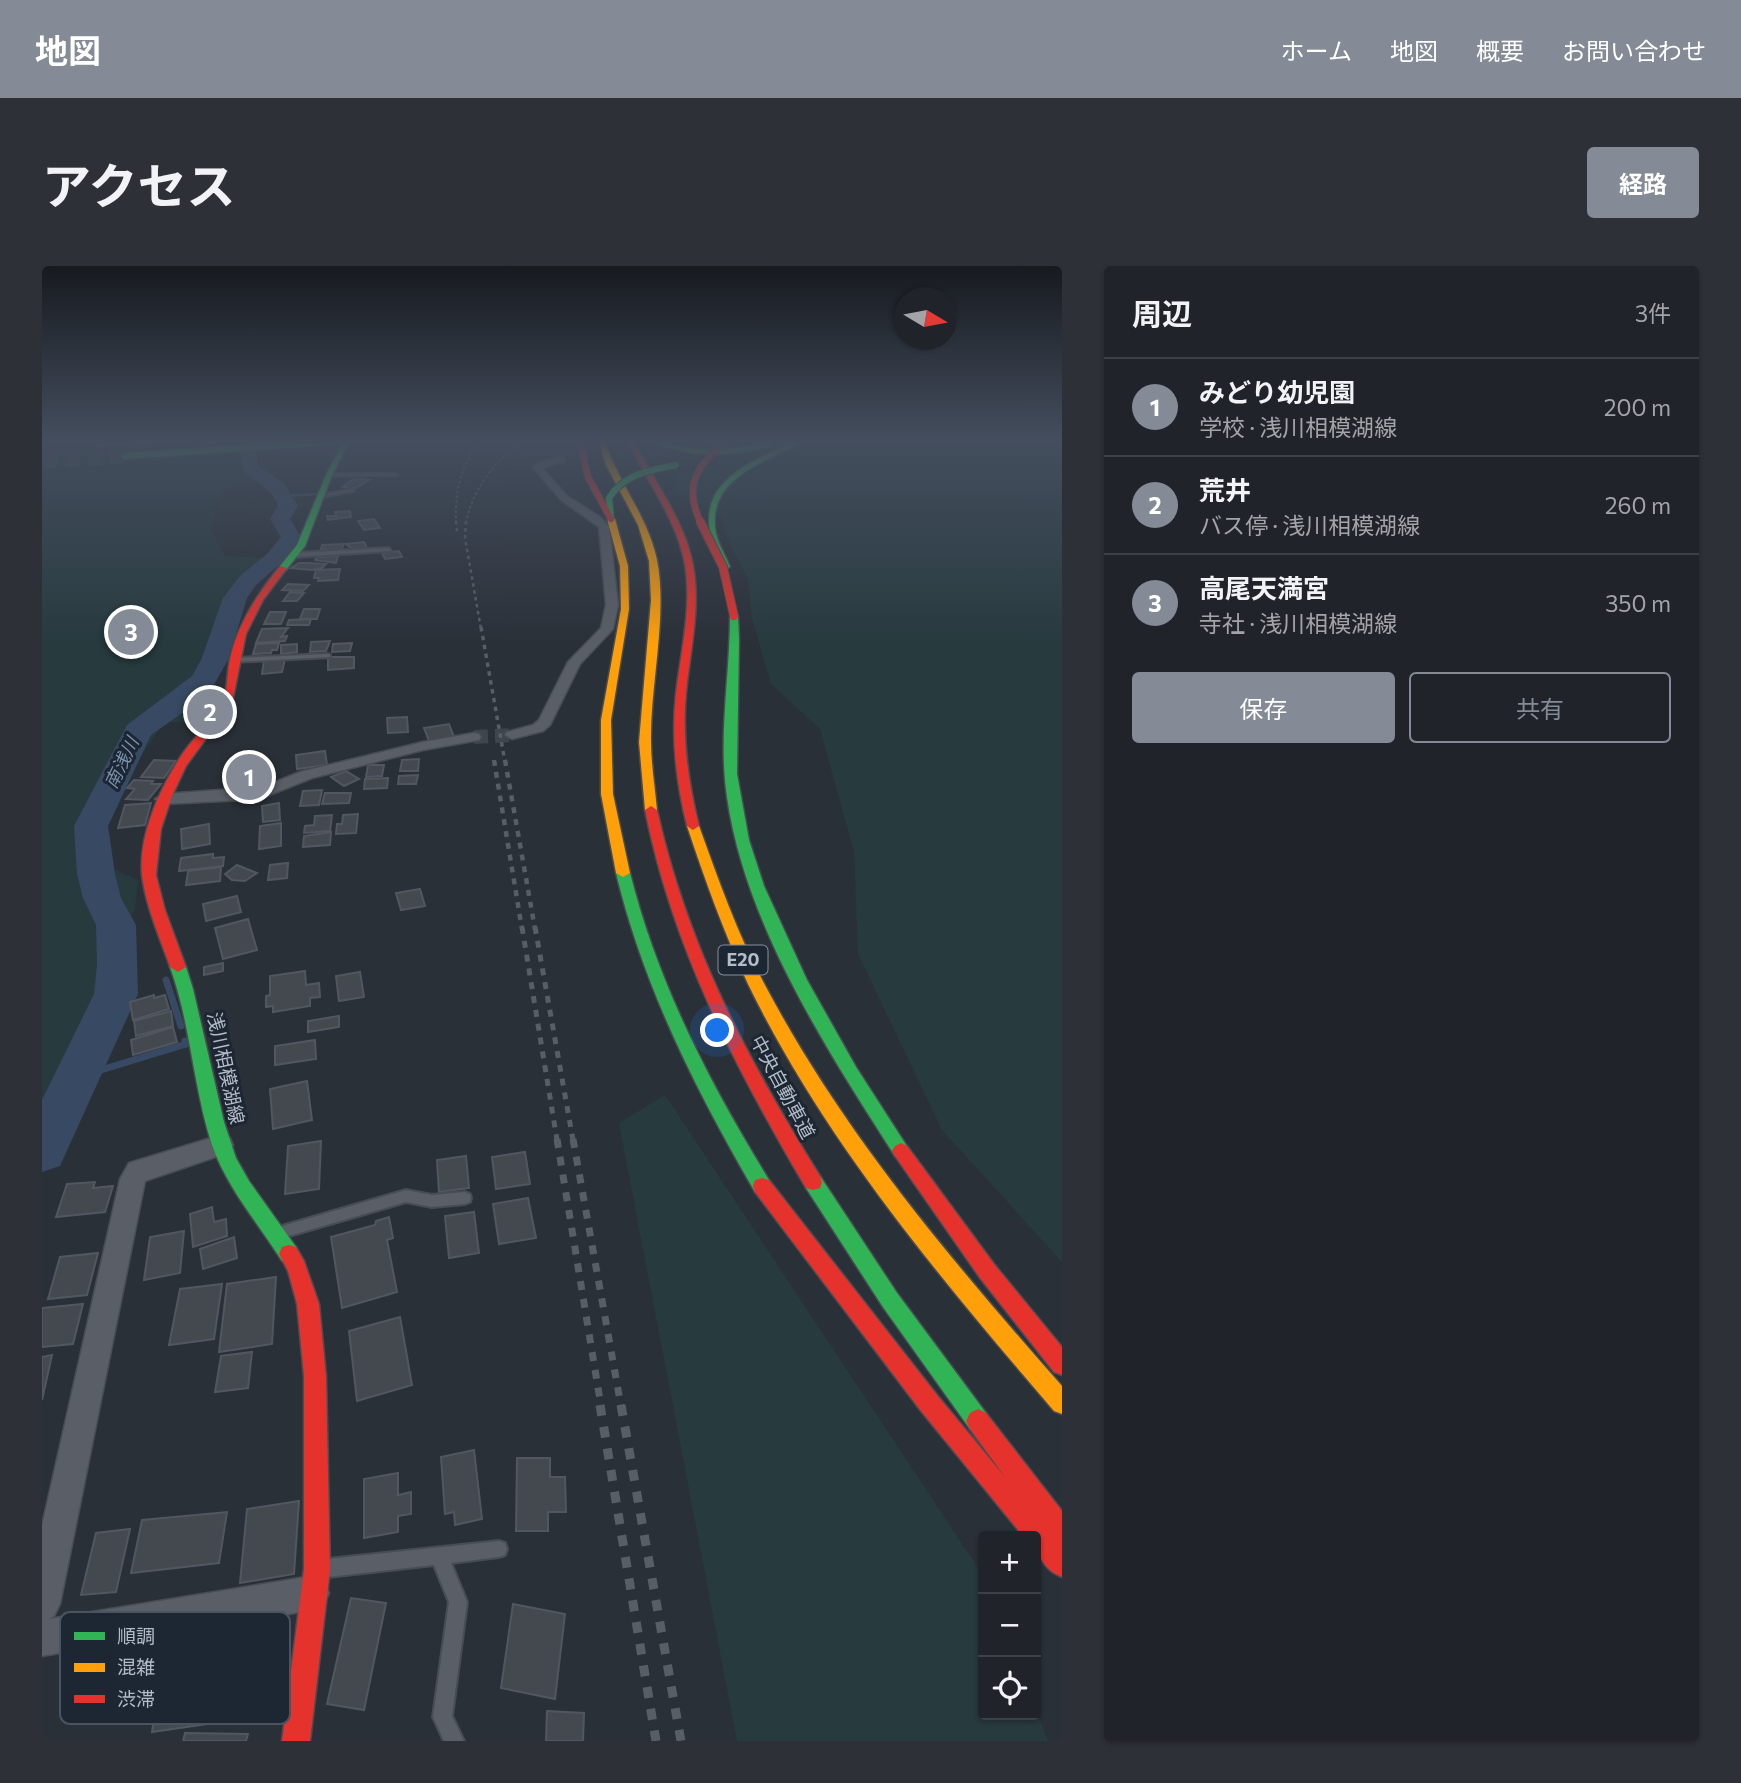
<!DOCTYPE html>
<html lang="ja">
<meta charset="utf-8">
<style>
body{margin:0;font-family:Commissioner,"Noto Sans JP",sans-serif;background:#2d3036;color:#f1f3f6}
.controls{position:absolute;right:21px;bottom:21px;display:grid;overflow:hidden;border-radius:7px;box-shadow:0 2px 5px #0004}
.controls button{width:63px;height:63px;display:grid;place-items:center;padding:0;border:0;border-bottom:2px solid #3d4147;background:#20242a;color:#f1f3f6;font:35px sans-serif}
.compass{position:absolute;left:852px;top:21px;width:63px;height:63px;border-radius:50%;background:#20242a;box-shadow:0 2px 5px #0004;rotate:100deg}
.you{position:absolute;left:676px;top:765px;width:24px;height:24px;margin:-18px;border:5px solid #fff;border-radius:50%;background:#1a73e8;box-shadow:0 0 0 10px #1a73e833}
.badge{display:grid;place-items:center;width:46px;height:46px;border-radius:50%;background:#848b96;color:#fff;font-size:23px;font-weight:700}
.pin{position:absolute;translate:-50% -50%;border:4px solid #fff;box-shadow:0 2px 7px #0006}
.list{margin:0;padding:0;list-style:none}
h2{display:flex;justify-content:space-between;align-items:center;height:91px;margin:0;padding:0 28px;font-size:30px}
h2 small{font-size:23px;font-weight:400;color:#a2a4a8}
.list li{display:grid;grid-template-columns:46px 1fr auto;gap:21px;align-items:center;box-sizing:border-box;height:98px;padding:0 28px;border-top:2px solid #3d4147}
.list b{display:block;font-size:26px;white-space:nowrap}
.list p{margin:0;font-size:23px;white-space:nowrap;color:#a2a4a8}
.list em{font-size:23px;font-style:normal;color:#a2a4a8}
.actions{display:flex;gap:14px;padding:21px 28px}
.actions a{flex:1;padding:16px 0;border:2px solid #848b96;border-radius:7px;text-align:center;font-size:24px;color:#848b96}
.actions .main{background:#848b96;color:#fff}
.icon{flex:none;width:38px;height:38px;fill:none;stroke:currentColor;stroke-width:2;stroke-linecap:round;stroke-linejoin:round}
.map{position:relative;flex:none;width:1020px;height:1475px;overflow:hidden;border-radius:7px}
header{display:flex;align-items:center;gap:42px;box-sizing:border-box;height:98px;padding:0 35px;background:#848b96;color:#fff}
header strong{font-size:33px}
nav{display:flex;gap:38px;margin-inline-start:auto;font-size:24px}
.intro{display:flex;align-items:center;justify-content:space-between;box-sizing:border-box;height:168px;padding:0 42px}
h1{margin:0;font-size:49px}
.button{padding:18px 32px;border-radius:7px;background:#848b96;color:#fff;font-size:24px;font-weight:700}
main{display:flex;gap:42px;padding:0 42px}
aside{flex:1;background:#20242a;border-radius:7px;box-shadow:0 2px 5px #0004}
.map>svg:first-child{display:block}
.green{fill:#273a3e}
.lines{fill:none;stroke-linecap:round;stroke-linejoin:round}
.stream-far1{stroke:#384963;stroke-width:2.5}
.stream{stroke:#384963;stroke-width:7}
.river{fill:#384963;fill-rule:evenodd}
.building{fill:#444950;stroke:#52575f;stroke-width:2}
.street-tunnel{stroke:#3f454e;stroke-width:14;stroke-dasharray:14 7;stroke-linecap:butt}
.highway-tunnel{stroke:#3f454e;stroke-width:15;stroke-dasharray:15 8;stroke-linecap:butt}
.lane-casing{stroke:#484c53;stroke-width:4}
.street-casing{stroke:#484c53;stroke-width:3}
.fast-casing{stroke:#484c53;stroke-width:3}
.slow-casing{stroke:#484c53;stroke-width:3}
.jam-casing{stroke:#484c53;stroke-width:3}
.lane{fill:#5a5e66;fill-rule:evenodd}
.street{fill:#5a5e66;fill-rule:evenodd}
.fast{fill:#30b455;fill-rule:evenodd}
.slow{fill:#ff9f0a;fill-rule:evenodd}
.jam{fill:#e5322d;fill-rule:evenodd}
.rail-far6{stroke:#595d64;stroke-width:2;stroke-dasharray:2.5 2.5;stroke-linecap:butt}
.rail-far5{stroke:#595d64;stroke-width:2.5;stroke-dasharray:3.5 3.5;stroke-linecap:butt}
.rail-far4{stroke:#595d64;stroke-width:3.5;stroke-dasharray:4.5 4.5;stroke-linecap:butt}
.rail-far3{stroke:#595d64;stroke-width:4.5;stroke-dasharray:6 6;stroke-linecap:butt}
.rail-far2{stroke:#595d64;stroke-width:5;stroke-dasharray:7 7;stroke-linecap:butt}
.rail-far1{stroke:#595d64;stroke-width:7;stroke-dasharray:9 9;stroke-linecap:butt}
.rail{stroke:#595d64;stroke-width:9;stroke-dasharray:11 11;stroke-linecap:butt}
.fast-bridge-casing{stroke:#474c53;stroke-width:8;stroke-linecap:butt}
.jam-bridge-far1-casing{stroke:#474c53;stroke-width:8;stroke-linecap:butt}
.jam-bridge-casing{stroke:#474c53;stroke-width:10;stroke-linecap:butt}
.fast-bridge{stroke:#30b455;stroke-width:6}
.jam-bridge-far1{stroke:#e5322d;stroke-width:6}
.jam-bridge{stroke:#e5322d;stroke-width:8}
.labels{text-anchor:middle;stroke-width:6;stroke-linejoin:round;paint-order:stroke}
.far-water-label{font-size:18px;font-style:italic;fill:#7c92b1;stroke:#1d2633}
.shield{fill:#1d2633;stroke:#878f9c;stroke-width:2}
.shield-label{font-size:18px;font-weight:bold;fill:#b4bcc9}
.street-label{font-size:19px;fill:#b4bcc9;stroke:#1d2633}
.key{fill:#1d2633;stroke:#4a5360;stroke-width:2}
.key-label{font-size:19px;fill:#b4bcc9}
</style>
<header>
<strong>地図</strong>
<nav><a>ホーム</a><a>地図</a><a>概要</a><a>お問い合わせ</a></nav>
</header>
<div class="intro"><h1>アクセス</h1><a class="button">経路</a></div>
<main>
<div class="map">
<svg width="1020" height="1475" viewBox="0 0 1020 1475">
<rect width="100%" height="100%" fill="#2a3038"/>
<g class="green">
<path d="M0 173H187L199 180 197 195 216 215C174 223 177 225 169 265L183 290 224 292 203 311 165 432 170 438 158 456H122L72 531 61 563V598L96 614 93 643 66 692 53 752 0 846Z"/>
<path d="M705 173H1020V996L900 864 816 688 812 586 778 463 729 418 710 352 706 313 686 274 680 251 633 225 632 209 668 201Z"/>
<path d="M623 829 938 1305 941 1312V1449H994V1444L1006 1475H695L577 857Z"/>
</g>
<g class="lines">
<g class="stream-far1">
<path d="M283 227 302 225"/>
<path d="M243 230 275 228"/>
</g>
<g class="stream">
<path d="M124 714 139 760"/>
<path d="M36 811 144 778 143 775"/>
</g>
<path class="river" d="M188 173H205L213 182 216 200 242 217 256 240 248 253 259 271 247 290 214 319 205 332 186 394 170 422 156 436 109 469 66 560 73 608 79 632 94 659 96 728 18 900 0 906V834L52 728 55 700 54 659 41 632 35 608 32 560 85 459 150 410 159 394 181 332 198 310 226 287 239 271 228 253 236 240C230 222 216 217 202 206L197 183Z"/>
</g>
<g class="building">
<path d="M310 214 318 213 327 214 314 222 301 221Z"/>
<path d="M308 245 309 251 286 254 285 250H294L293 246Z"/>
<path d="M332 253 338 262 322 264 316 255Z"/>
<path d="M322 276 326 284 314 286 304 278Z"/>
<path d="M302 278 298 286 283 287 284 283H279L280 279Z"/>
<path d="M357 285 360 291 343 293 340 287Z"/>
<path d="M296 290 294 297 273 294 275 291Z"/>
<path d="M257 297H267L284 298 280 302 270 304 249 302Z"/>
<path d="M298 303 296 314 276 315 277 312H272L274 304Z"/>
<path d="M246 318 267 319 261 325 240 324Z"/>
<path d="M248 326 262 327 255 335H241Z"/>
<path d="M262 343H278L275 353H258Z"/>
<path d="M228 346H244L239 358H222Z"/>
<path d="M269 353 267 359H245L247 354Z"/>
<path d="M246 362 239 371 245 370 243 375 214 377 220 363Z"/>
<path d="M288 375 284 385 268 386 269 376Z"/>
<path d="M237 377 235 384H230L229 387 211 388 214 378Z"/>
<path d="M310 377 308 385 290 386 291 378Z"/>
<path d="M255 378V386L239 388V379Z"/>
<path d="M286 391H312V402L286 404Z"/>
<path d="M243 393 240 406 220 408 222 394Z"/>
<path d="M365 451 366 466 346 467 345 452Z"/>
<path d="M407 458 412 471 387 475 382 462Z"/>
<path d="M283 485 285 499 255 503 254 489Z"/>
<path d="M377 493 376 505H358L360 494Z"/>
<path d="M112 494 134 495 122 512 99 511Z"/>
<path d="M197 499H226L216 524 202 525 203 522H188Z"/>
<path d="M326 499H342L340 510 324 511Z"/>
<path d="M304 505 317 513 302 520 289 511Z"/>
<path d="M376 509 374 518H356L357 510Z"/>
<path d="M346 512 345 522 322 523 323 513Z"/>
<path d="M92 514 111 515 109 518H119L106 534 84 533 93 523 85 522Z"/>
<path d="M280 524 277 539 258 540 261 525Z"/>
<path d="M283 527H309L307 537 280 538Z"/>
<path d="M109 537 103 559 76 562 83 539Z"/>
<path d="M237 537 238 554 221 556 220 540Z"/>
<path d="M316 548 314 567 294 568 295 558H300L301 549Z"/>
<path d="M290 549 288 565 262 567 263 560 272 559 273 550Z"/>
<path d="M239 557V580L217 583 218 560Z"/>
<path d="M167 558 168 578 140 583 139 563Z"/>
<path d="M289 566 288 579 261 581 262 570Z"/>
<path d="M171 588V592L182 591 181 600 137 605 139 592Z"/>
<path d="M246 597 245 612 226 614 228 599Z"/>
<path d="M195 599 215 607 203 615 190 614 183 608Z"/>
<path d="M179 601 178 615 144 619 146 605Z"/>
<path d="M378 623 383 640 359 644 354 627Z"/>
<path d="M195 630 199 646 164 655 161 638Z"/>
<path d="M206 653 215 684 181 693 173 662Z"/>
<path d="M181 697V705L162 709V701Z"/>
<path d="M263 705 264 719 277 717 278 731 268 732V740L231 746V740L224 741V730L228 729V710Z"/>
<path d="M318 706 322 731 297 735 294 710Z"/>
<path d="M112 729V732L123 729 127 743 91 754 88 736Z"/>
<path d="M129 745 131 760 94 770 92 755Z"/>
<path d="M297 750V761L266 766V755Z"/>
<path d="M131 761 135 776 91 789 89 774Z"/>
<path d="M273 774 274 793 233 799V780Z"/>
<path d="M265 815 270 854 231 863 228 823Z"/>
<path d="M279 875 277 923 243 928 246 880Z"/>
<path d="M483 886 488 918 454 923 450 891Z"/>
<path d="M424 890 427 922 397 926 395 894Z"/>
<path d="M53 916 51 922 71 920 63 946 14 951 25 918Z"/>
<path d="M486 932 494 972 457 978 451 938Z"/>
<path d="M170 941 172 956 184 953 185 970 151 981 148 948Z"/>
<path d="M432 946 437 987 407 992 403 950Z"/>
<path d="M347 951 351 972 345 974 355 1026 300 1042 289 971 333 959 334 955Z"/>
<path d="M142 965 138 1007 102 1014 108 971Z"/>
<path d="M192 971 195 992 161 1003 158 983Z"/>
<path d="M56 987 45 1029 6 1033 18 991Z"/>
<path d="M234 1011 230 1078 177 1086 185 1018Z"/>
<path d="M180 1018 172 1073 127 1079 138 1023Z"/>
<path d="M41 1038 31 1078 0 1081V1042Z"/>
<path d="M358 1051 370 1119 315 1135 307 1065Z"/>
<path d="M210 1086 206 1122 173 1126 179 1090Z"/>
<path d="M10 1089 0 1134V1091Z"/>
<path d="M432 1184 440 1253 413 1259 412 1246 403 1248 399 1191Z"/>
<path d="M475 1192H508V1211H523L524 1246H506V1265H474Z"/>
<path d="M356 1207V1229L369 1226V1248L356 1250V1266L322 1272V1213Z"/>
<path d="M257 1235 252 1308 198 1317 205 1243Z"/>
<path d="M185 1246 177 1297 89 1307 100 1254Z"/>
<path d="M88 1263 74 1326 39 1329 54 1267Z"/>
<path d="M309 1332 344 1337 322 1444 285 1438Z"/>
<path d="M471 1338 523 1348 513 1433 459 1422Z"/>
<path d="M226 1378 220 1450 110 1466 121 1393Z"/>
<path d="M505 1445 542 1447 541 1475H504Z"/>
<path d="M143 1467 206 1468 204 1475H141Z"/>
</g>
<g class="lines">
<path class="street-tunnel" d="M432 471 470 469"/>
<path class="highway-tunnel" d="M0 195 83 190"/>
<defs>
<g id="lane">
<path d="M287 208H353L355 209 286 210Z"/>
<path d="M310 223 312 225 278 231 276 230Z"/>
<path d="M347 282 349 285 252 291 249 289 252 287Z"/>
<path d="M286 388 288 389V391L192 396 189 394 192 392Z"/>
<path d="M364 924 390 929 423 926 428 928 429 932 428 936 423 938 390 941 364 936 240 972 235 970 233 966 235 962 240 960Z"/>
<path d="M457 1275 463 1277 465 1283 463 1289 457 1291 409 1297 425 1336 410 1450 422 1475H402L391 1451 407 1336 392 1299 286 1311 280 1308 277 1302 280 1296 286 1293Z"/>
</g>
<g id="street">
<path d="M521 191 524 195 500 202 525 230 558 251 567 261 576 339 571 363 538 398 508 459 501 465 470 473 463 469 465 466 491 459 497 454 526 396 559 362 564 339 557 261 519 234 491 201 497 196Z"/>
<path d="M432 467 437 468 439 471 437 474 381 484 270 512 225 530 202 534 121 538 113 533 121 528 221 521 258 506 381 476Z"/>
<path d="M179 869 188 872 191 879 188 886 103 915 18 1338 12 1350 7 1353 270 1310 282 1315 287 1327 282 1339 270 1344 0 1390V1260L78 913 87 897Z"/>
</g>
<g id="fast">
<path d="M160 173H186L54 180 57 178Z"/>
<path d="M303 173H309L290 209 263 280 244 304H238V300L255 279 284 209Z"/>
<path d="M604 173C616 172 629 179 641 181 673 187 703 182 734 173L737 175C700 193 640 193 604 173Z"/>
<path d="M757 173H764C730 195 668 208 673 261 674 275 683 288 688 301L681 303C641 222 693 203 757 173Z"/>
<path d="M692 347 696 350 697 373 695 508 707 574 722 620 765 714 814 801 868 885 865 890 859 893 853 890C785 784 703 658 685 531 676 471 688 410 688 350Z"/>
<path d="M581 603 588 607C616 718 667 816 727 914L729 920 727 926 720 928 713 926C654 824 602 722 574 607Z"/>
<path d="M136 696 144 701 151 723 182 856 194 892 207 915 254 981 257 988 254 995 247 997 240 995C216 957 185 922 170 879 151 821 149 759 128 701Z"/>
<path d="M771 908 778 910 855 1027 944 1147 948 1155 944 1163 936 1167 928 1163 841 1041 764 922 762 916 764 910Z"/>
</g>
<g id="slow">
<path d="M556 173H562C575 215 606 250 615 294 626 349 608 419 609 475 609 498 613 521 615 544L609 548 603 544 597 476 609 334 607 295 596 259 564 199Z"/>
<path d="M569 251 573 253 586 300 587 343 569 454 571 528 588 607 581 611 574 607 559 528V454L579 343 578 300 565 253Z"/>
<path d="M651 556 657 560C677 615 696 670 724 721 802 868 910 995 1020 1120V1148L1012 1145C899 1013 783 876 706 718 682 667 663 614 645 560Z"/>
</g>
<g id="jam">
<path d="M585 173H591C611 215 642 252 651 299 659 341 648 385 644 427 640 472 646 516 657 560L651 564 645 560C634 516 629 472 634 427 639 385 650 341 643 299 635 253 604 215 585 173Z"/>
<path d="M238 300 245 302 221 334 204 368 190 437 144 500 130 530 119 563 114 609 123 644 144 701 136 706 128 701C118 672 104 641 100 610 96 569 118 523 139 490 151 471 172 455 181 435 186 422 185 406 188 393 196 357 215 329 238 300Z"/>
<path d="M609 540 615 544C645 679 705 793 778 910L780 916 778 922 771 924 764 922C693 801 631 683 603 544Z"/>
<path d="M859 877 865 880 952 998 1020 1081V1109L1012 1106 938 1012 853 890 850 885 853 880Z"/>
<path d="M720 912 727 914 895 1129 963 1211 928 1163 924 1155 928 1147 936 1143 944 1147 1020 1245V1311C1002 1304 994 1288 994 1270H981L879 1145 713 926 711 920 713 914Z"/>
<path d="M247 979 254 981 262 995 277 1038 284 1110 288 1303 268 1475H240L262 1303V1110L255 1038 246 1005 237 988 240 981Z"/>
</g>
</defs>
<use href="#lane" class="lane-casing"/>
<use href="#street" class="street-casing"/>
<use href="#fast" class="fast-casing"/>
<use href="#slow" class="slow-casing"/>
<use href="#jam" class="jam-casing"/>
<use href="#lane" class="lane"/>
<use href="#street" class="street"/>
<use href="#fast" class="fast"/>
<use href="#slow" class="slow"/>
<use href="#jam" class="jam"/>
<g class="rail-far6">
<path d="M414 257C413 224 418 196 443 173"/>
<path d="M424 257C431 221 453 197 480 173"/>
</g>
<g class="rail-far5">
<path d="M414 255 415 266"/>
<path d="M424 255 423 272 439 363"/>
</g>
<path class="rail-far4" d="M439 361 463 496"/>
<g class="rail-far3">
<path d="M452 494 480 663"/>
<path d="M463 494 493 663"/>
</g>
<g class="rail-far2">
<path d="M480 661 515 874"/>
<path d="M493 661 531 874"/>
</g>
<g class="rail-far1">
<path d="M515 873 559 1140"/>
<path d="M531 873 579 1140"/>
</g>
<g class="rail">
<path d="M558 1139 614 1475"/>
<path d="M579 1139 639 1475"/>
</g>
<defs>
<g id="fast-bridge">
<path d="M83 190 334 173"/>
<path d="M569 253 567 232C582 208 608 204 634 199"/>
</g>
<g id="jam-bridge-far1">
<path d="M537 173 546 211 569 253"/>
<path d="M659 257C643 225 651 204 677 181"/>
</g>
<path id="jam-bridge" d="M658 255 681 301 692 350"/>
</defs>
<use href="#fast-bridge" class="fast-bridge-casing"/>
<use href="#jam-bridge-far1" class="jam-bridge-far1-casing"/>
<use href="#jam-bridge" class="jam-bridge-casing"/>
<use href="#fast-bridge" class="fast-bridge"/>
<use href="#jam-bridge-far1" class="jam-bridge-far1"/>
<use href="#jam-bridge" class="jam-bridge"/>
</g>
<linearGradient id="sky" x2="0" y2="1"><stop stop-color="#171a1f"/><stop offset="0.46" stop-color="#444e5e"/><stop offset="1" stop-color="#444e5e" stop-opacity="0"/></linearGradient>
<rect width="1020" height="379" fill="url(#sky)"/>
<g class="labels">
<g class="far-water-label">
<text transform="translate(80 497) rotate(-64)" y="6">南浅川</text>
</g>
<rect class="shield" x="676.5" y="679.5" width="49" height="29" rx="5"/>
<g class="shield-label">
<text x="701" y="700">E20</text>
</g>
<g class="street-label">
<text transform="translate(184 802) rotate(78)" y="7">浅川相模湖線</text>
<text transform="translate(741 821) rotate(62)" y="7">中央自動車道</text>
</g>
</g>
<rect x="18" y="1346" width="230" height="112" rx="10" class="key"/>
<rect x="32" y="1366" width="31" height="8" fill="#30b455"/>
<rect x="32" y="1397" width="31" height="9" fill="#ff9f0a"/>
<rect x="32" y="1429" width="31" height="8" fill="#e5322d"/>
<g class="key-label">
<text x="75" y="1377">順調</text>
<text x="75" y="1408">混雑</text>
<text x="75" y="1440">渋滞</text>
</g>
</svg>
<div class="controls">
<button>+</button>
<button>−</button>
<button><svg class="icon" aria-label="locate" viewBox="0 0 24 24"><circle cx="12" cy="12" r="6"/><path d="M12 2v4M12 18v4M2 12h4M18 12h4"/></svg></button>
</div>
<svg class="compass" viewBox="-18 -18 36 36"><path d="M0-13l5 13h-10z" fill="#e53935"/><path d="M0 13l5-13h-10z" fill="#a2a4a8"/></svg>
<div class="you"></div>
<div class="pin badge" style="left:207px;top:511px">1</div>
<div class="pin badge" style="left:168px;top:446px">2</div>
<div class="pin badge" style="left:89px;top:366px">3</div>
</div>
<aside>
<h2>周辺<small>3件</small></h2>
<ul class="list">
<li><span class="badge">1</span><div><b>みどり幼児園</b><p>学校 · 浅川相模湖線</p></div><em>200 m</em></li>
<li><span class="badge">2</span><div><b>荒井</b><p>バス停 · 浅川相模湖線</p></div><em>260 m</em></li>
<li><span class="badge">3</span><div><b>高尾天満宮</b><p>寺社 · 浅川相模湖線</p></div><em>350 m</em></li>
</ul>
<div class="actions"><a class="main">保存</a><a>共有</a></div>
</aside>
</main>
